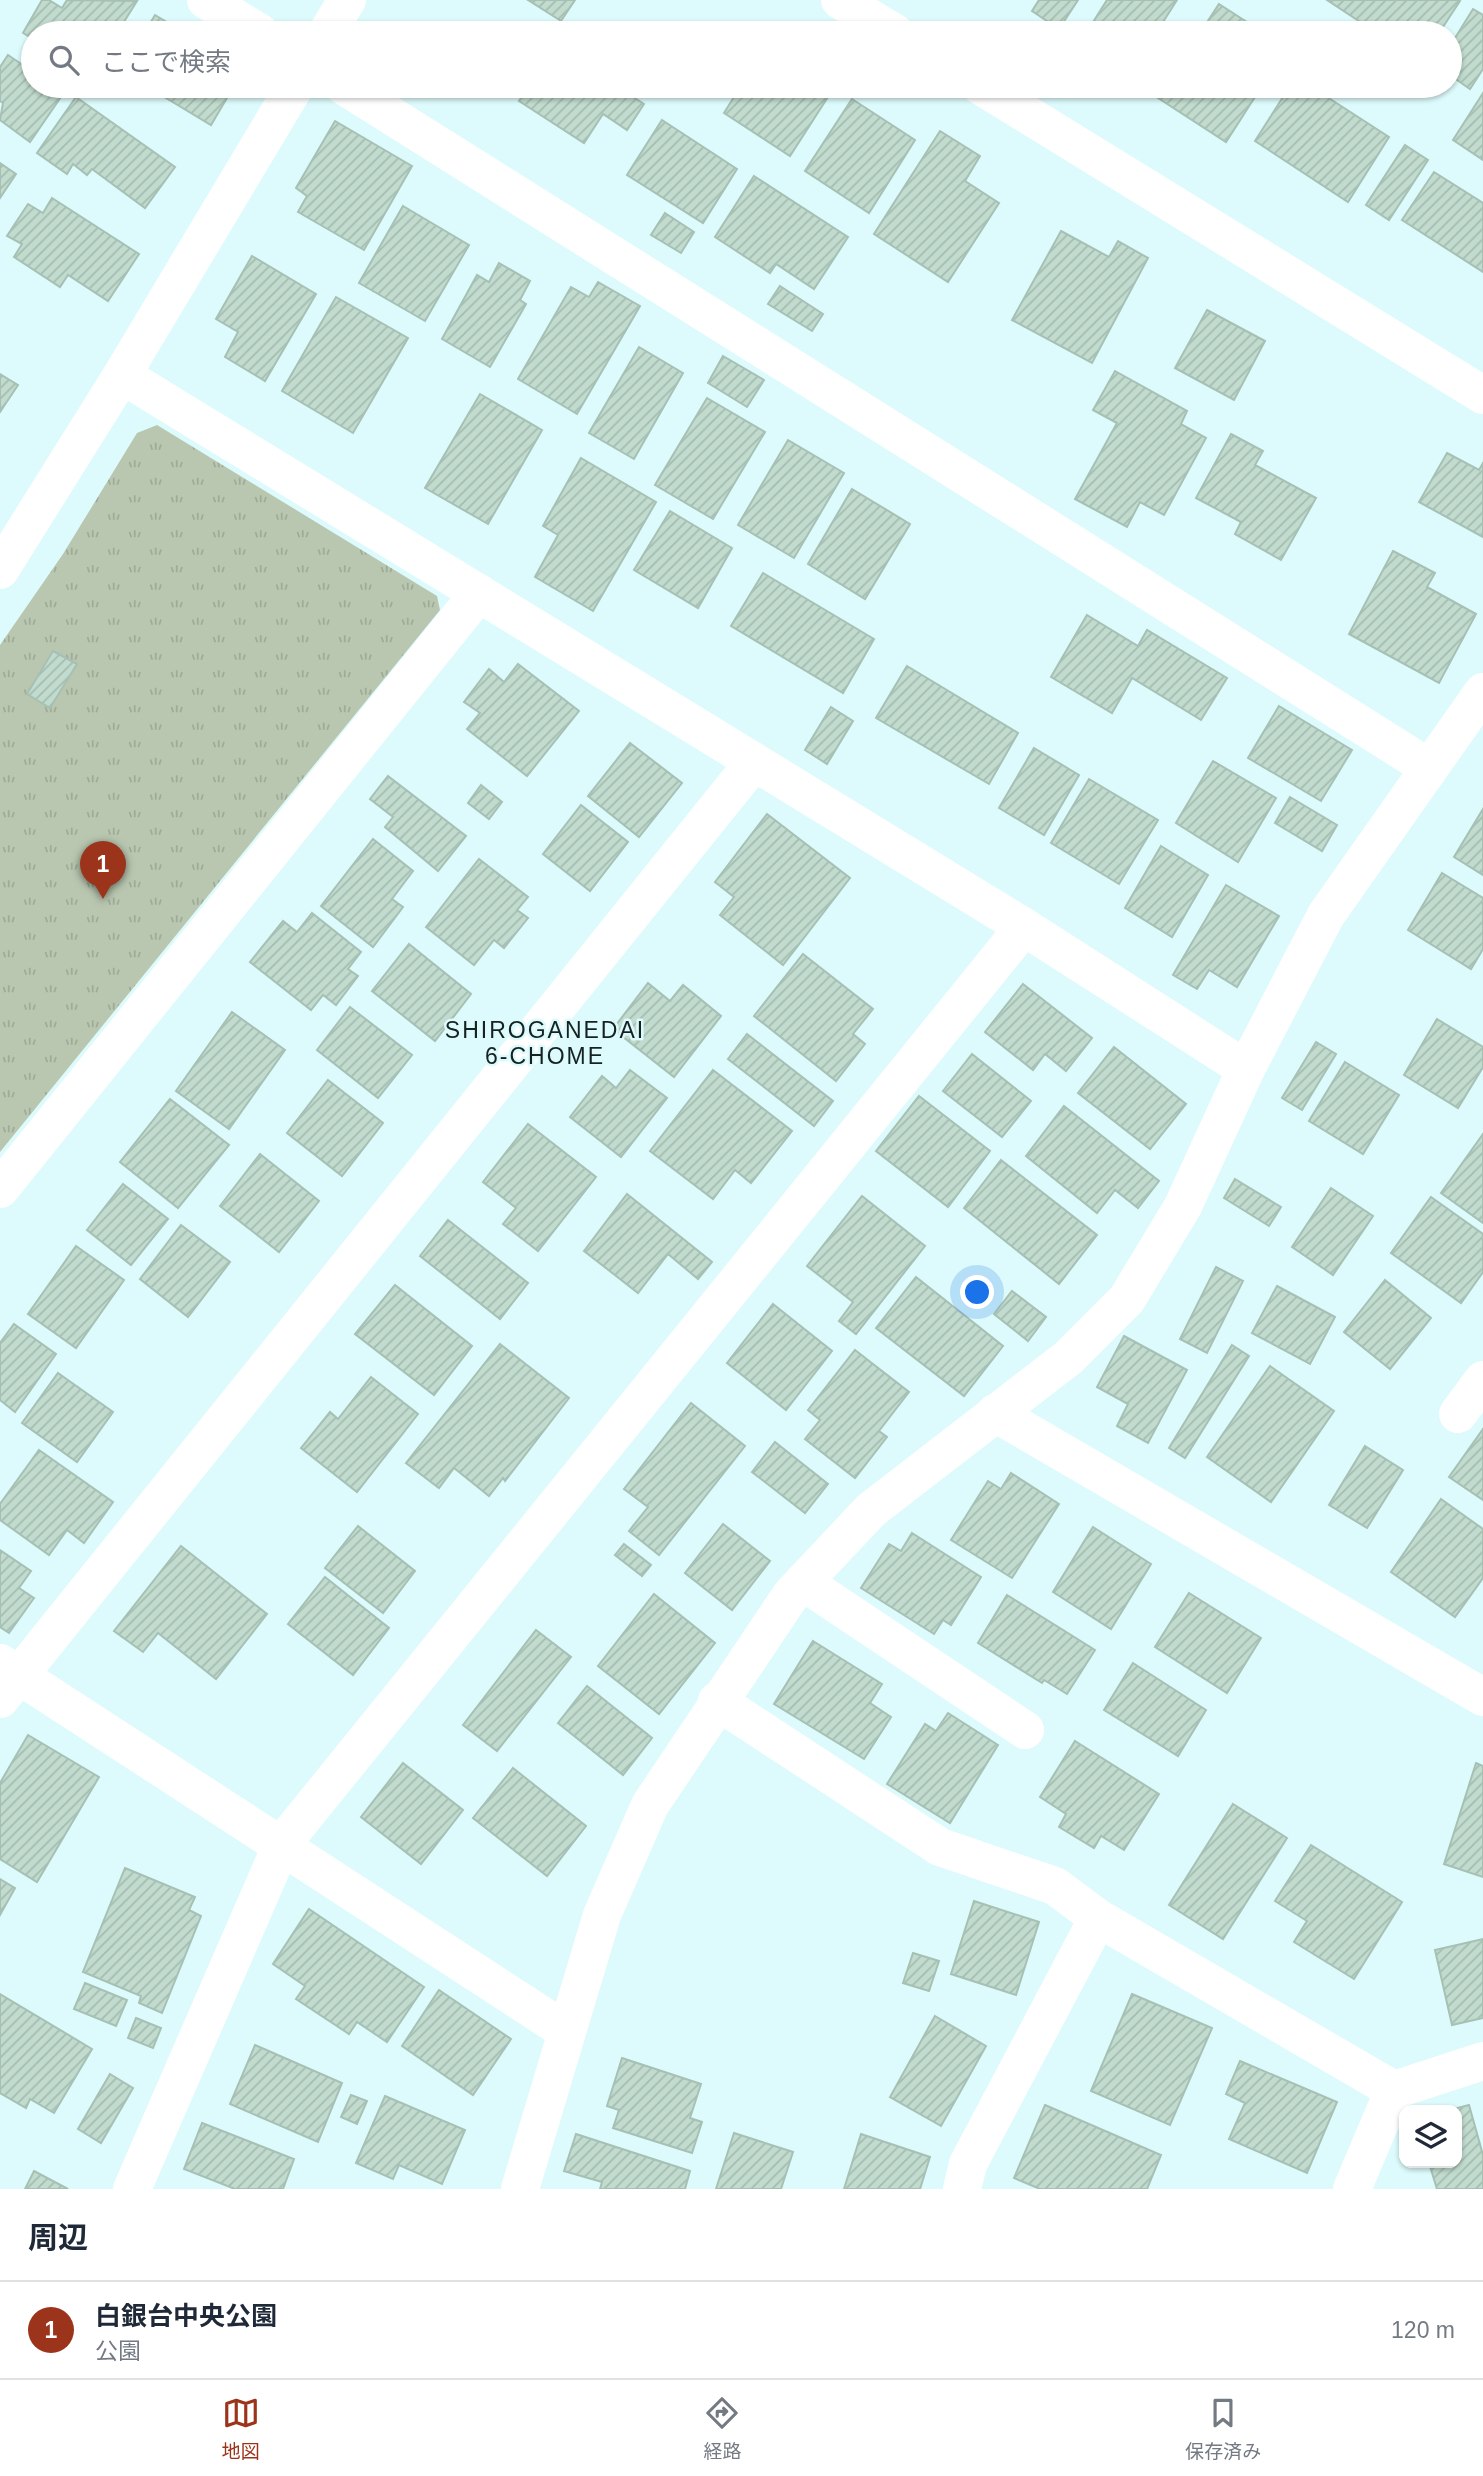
<!DOCTYPE html>
<html lang="ja">
<meta charset="utf-8">
<style>
body{margin:0;font-family:Arial,"Noto Sans JP",sans-serif;background:#f6f6f7;color:#1f2937}
.controls{position:absolute;right:21px;bottom:21px;display:grid;overflow:hidden;border-radius:14px;box-shadow:0 2px 5px #0004}
.controls button{width:63px;height:63px;display:grid;place-items:center;padding:0;border:0;border-bottom:2px solid #e0e1e3;background:#fff;color:#1f2937;font:35px sans-serif}
.you{position:absolute;left:978px;top:1293px;width:24px;height:24px;margin:-18px;border:5px solid #fff;border-radius:50%;background:#1a73e8;box-shadow:0 0 0 10px #1a73e833}
.badge{display:grid;place-items:center;width:46px;height:46px;border-radius:50%;background:#9c341b;color:#fff;font-size:23px;font-weight:700}
.pin{position:absolute;translate:-50% -58px;filter:drop-shadow(0 2px 4px #0008)}
.pin::after{content:'';position:absolute;top:37px;width:24px;height:21px;background:inherit;clip-path:polygon(0 0,100% 0,50% 100%)}
.list{margin:0;padding:0;list-style:none}
h2{display:flex;justify-content:space-between;align-items:center;height:91px;margin:0;padding:0 28px;font-size:30px}
h2 small{font-size:23px;font-weight:400;color:#747a83}
.list li{display:grid;grid-template-columns:46px 1fr auto;gap:21px;align-items:center;box-sizing:border-box;height:98px;padding:0 28px;border-top:2px solid #e0e1e3}
.list b{display:block;font-size:26px;white-space:nowrap}
.list p{margin:0;font-size:23px;white-space:nowrap;color:#747a83}
.list em{font-size:23px;font-style:normal;color:#747a83}
.icon{flex:none;width:38px;height:38px;fill:none;stroke:currentColor;stroke-width:2;stroke-linecap:round;stroke-linejoin:round}
.map{position:relative;flex:none;width:1483px;height:2189px;overflow:hidden}
.search{position:absolute;background:#fff;box-shadow:0 2px 5px #0004;left:21px;right:21px;top:21px;height:77px;display:flex;align-items:center;gap:18px;box-sizing:border-box;padding:0 24px;border-radius:38px;color:#747a83;font-size:26px}
.sheet{height:189px;background:#fff}
nav{display:flex;justify-content:space-around;align-items:center;box-sizing:border-box;height:98px;border-top:2px solid #e0e1e3;background:#fff;font-size:19px;color:#747a83}
nav a{display:grid;justify-items:center;gap:4px}
nav .on{color:#9c341b}
.map>svg:first-child{display:block}
.grass{fill:url(#grass-tufts)}
.building{fill:url(#building-hatch);stroke:#a7c0b4;stroke-width:2}
.lines{fill:none;stroke-linecap:round;stroke-linejoin:round}
.minor{stroke:#fff;stroke-width:38}
.tertiary{stroke:#fff;stroke-width:38}
.labels{text-anchor:middle;stroke-width:5;stroke-linejoin:round;paint-order:stroke}
.neighbourhood-label{font-size:23px;letter-spacing:2px;fill:#162222;stroke:#ddfbfc}
</style>
<div class="map">
<svg width="1483" height="2189" viewBox="0 0 1483 2189">
<defs>
<pattern id="grass-tufts" width="24" height="20" patternUnits="userSpaceOnUse" patternTransform="scale(1.75)"><rect width="24" height="20" fill="#b9c7b0"/><path d="M3 7l-1-3M5 7V3M7 7l1-3M15 17l-1-3M17 17v-4M19 17l1-3" fill="none" stroke="#9eab97"/></pattern>
<pattern id="building-hatch" width="6" height="6" patternUnits="userSpaceOnUse" patternTransform="scale(1.75)"><rect width="6" height="6" fill="#c1dbce"/><path d="M-1 1l2-2M0 6l6-6M5 7l2-2" fill="none" stroke="#a5bcb1"/></pattern>
</defs>
<rect width="100%" height="100%" fill="#ddfbfc"/>
<path class="grass" d="M157 425 437 596 440 610 0 1152V645L63 554 137 433Z"/>
<g class="building">
<path d="M42 0H49L62 8 67 0 137 1 117 33H33V39L23 33Z"/>
<path d="M528 0H575L561 21Z"/>
<path d="M1039 0H1078L1059 29 1032 11Z"/>
<path d="M1107 0H1177L1156 33H1099L1090 27Z"/>
<path d="M1327 0H1458L1460 1 1439 33H1377Z"/>
<path d="M1219 4 1264 33H1200Z"/>
<path d="M1473 9 1483 15V69L1470 89 1450 75V46Z"/>
<path d="M155 15 185 33H144Z"/>
<path d="M742 25 756 33H736Z"/>
<path d="M8 55 33 72V86H52L63 94 30 142 0 120 3 103 0 101V67Z"/>
<path d="M167 86H234L211 125 161 95Z"/>
<path d="M529 86H616L644 104 627 130 603 114 584 143 519 101Z"/>
<path d="M717 86H835L790 156 724 113 734 97Z"/>
<path d="M1166 86H1262L1226 142 1158 98Z"/>
<path d="M1290 86H1310L1389 137 1348 202 1255 141Z"/>
<path d="M1483 93V160L1453 140Z"/>
<path d="M76 97 175 167 145 208 92 169 87 175 73 164 67 174 37 153Z"/>
<path d="M852 99 915 140 869 213 805 171Z"/>
<path d="M662 120 737 169 703 223 627 175Z"/>
<path d="M335 121 412 166 364 250 298 212 307 196 296 188Z"/>
<path d="M940 131 980 156 965 181 999 203 948 282 874 234Z"/>
<path d="M1405 145 1428 160 1389 220 1366 205Z"/>
<path d="M0 163 16 174 0 198Z"/>
<path d="M1434 172 1483 203V272L1402 220Z"/>
<path d="M754 176 848 237 814 289 776 264 770 273 715 237Z"/>
<path d="M52 198 139 254 108 301 68 275 60 287 14 257 22 244 7 236 28 204 43 213Z"/>
<path d="M403 206 469 245 425 321 359 283Z"/>
<path d="M665 213 694 232 681 253 651 235Z"/>
<path d="M1061 231 1109 257 1118 241 1148 258 1092 363 1012 320Z"/>
<path d="M252 256 316 294 265 381 225 357 238 332 216 319Z"/>
<path d="M499 263 530 281 520 300 526 304 490 367 442 339 477 275 489 282Z"/>
<path d="M598 282 640 306 577 414 518 379 571 287 589 297Z"/>
<path d="M780 286 823 314 812 331 768 304Z"/>
<path d="M336 297 408 338 353 433 282 391Z"/>
<path d="M1207 310 1265 341 1234 400 1175 368Z"/>
<path d="M639 347 683 373 634 459 589 433Z"/>
<path d="M723 356 764 380 747 407 708 383Z"/>
<path d="M1115 371 1187 411 1181 424 1206 438 1164 515 1140 502 1127 527 1075 499 1117 423 1093 410Z"/>
<path d="M0 374 18 385 0 412Z"/>
<path d="M480 394 542 430 488 524 425 488Z"/>
<path d="M707 398 765 432 713 519 655 485Z"/>
<path d="M1231 434 1263 451 1255 465 1316 498 1281 560 1235 534 1241 522 1196 498Z"/>
<path d="M788 440 844 473 794 558 738 525Z"/>
<path d="M1447 453 1479 470 1483 463V537L1419 502Z"/>
<path d="M581 458 656 502 593 611 535 577 558 535 543 526Z"/>
<path d="M852 489 910 524 865 599 808 564Z"/>
<path d="M670 511 732 548 698 608 634 570Z"/>
<path d="M1393 551 1435 573 1427 587 1476 614 1439 683 1349 634Z"/>
<path d="M763 573 874 639 843 693 731 626Z"/>
<path d="M1087 615 1138 646 1147 630 1227 678 1201 720 1132 678 1112 713 1051 677Z"/>
<path d="M53 651 77 664 50 708 27 694Z"/>
<path d="M518 664 579 711 527 776 467 729 480 713 464 702 489 669 504 682Z"/>
<path d="M907 666 1018 733 989 784 876 718Z"/>
<path d="M1279 706 1352 750 1321 801 1248 758Z"/>
<path d="M831 707 853 721 827 764 805 750Z"/>
<path d="M630 743 682 783 639 837 588 796Z"/>
<path d="M1034 748 1079 775 1044 835 999 808Z"/>
<path d="M1213 761 1276 798 1238 862 1176 823Z"/>
<path d="M388 776 466 836 438 871 385 827 393 817 370 799Z"/>
<path d="M1089 779 1158 820 1119 884 1051 843Z"/>
<path d="M481 785 502 802 489 819 468 803Z"/>
<path d="M1290 797 1337 825 1322 851 1275 823Z"/>
<path d="M581 805 628 842 590 891 543 854Z"/>
<path d="M1483 809V875L1454 857Z"/>
<path d="M767 814 850 878 783 965 720 915 734 897 715 882Z"/>
<path d="M373 839 413 871 392 899 403 907 373 947 321 906Z"/>
<path d="M1161 846 1208 875 1172 937 1125 908Z"/>
<path d="M479 859 528 897 517 910 528 918 504 948 494 940 474 965 426 927Z"/>
<path d="M1442 873 1483 898V949L1471 969 1408 930Z"/>
<path d="M1226 885 1279 916 1237 987 1209 970 1197 989 1173 975Z"/>
<path d="M312 913 361 952 348 969 358 976 336 1005 323 995 311 1010 250 962 283 921 297 932Z"/>
<path d="M409 944 471 994 435 1041 372 991Z"/>
<path d="M803 954 873 1009 853 1034 865 1044 836 1081 754 1016Z"/>
<path d="M648 983 670 1001 683 985 721 1016 674 1077 613 1029Z"/>
<path d="M1023 984 1092 1038 1066 1071 1045 1054 1033 1070 985 1032Z"/>
<path d="M350 1007 412 1055 378 1098 317 1050Z"/>
<path d="M232 1012 285 1050 229 1129 176 1091Z"/>
<path d="M1437 1019 1483 1047V1067L1458 1108 1404 1075Z"/>
<path d="M747 1034 833 1101 814 1126 728 1059Z"/>
<path d="M1316 1042 1336 1054 1302 1110 1282 1098Z"/>
<path d="M1114 1047 1186 1104 1150 1149 1078 1093Z"/>
<path d="M972 1054 1031 1101 1002 1137 943 1091Z"/>
<path d="M1345 1062 1399 1095 1363 1154 1309 1121Z"/>
<path d="M630 1070 667 1098 621 1157 570 1117 602 1076 616 1088Z"/>
<path d="M713 1070 792 1131 751 1183 735 1170 713 1199 650 1151Z"/>
<path d="M328 1080 383 1123 342 1176 287 1133Z"/>
<path d="M919 1096 990 1151 948 1207 876 1151Z"/>
<path d="M170 1099 229 1145 178 1208 120 1162Z"/>
<path d="M1064 1106 1159 1181 1138 1208 1115 1190 1097 1213 1026 1156Z"/>
<path d="M528 1124 596 1177 538 1251 503 1224 516 1208 483 1182Z"/>
<path d="M1483 1134V1223L1441 1193Z"/>
<path d="M260 1154 319 1201 279 1252 220 1206Z"/>
<path d="M1001 1160 1097 1235 1059 1284 964 1208Z"/>
<path d="M1235 1179 1281 1207 1269 1226 1224 1198Z"/>
<path d="M123 1184 168 1219 131 1265 87 1230Z"/>
<path d="M1331 1188 1373 1216 1333 1275 1292 1247Z"/>
<path d="M627 1194 712 1262 698 1279 668 1254 638 1293 584 1251Z"/>
<path d="M862 1196 925 1246 856 1334 839 1321 853 1302 807 1266Z"/>
<path d="M1431 1197 1483 1234V1272L1461 1303 1391 1253Z"/>
<path d="M448 1220 528 1283 500 1319 420 1256Z"/>
<path d="M181 1225 230 1262 188 1317 140 1279Z"/>
<path d="M76 1246 124 1280 76 1348 28 1314Z"/>
<path d="M1216 1267 1243 1281 1207 1353 1180 1339Z"/>
<path d="M916 1277 1003 1346 964 1396 876 1328Z"/>
<path d="M1385 1280 1431 1318 1390 1369 1344 1332Z"/>
<path d="M395 1285 472 1346 434 1395 355 1334Z"/>
<path d="M1277 1286 1335 1317 1310 1364 1252 1333Z"/>
<path d="M1012 1291 1046 1317 1028 1341 994 1314Z"/>
<path d="M773 1304 832 1351 786 1410 727 1363Z"/>
<path d="M14 1324 56 1354 15 1412 0 1400V1343Z"/>
<path d="M1124 1336 1187 1370 1148 1443 1117 1426 1128 1404 1097 1387Z"/>
<path d="M500 1344 569 1398 505 1481 503 1478 489 1496 454 1468 439 1488 406 1463Z"/>
<path d="M1232 1345 1249 1356 1185 1458 1169 1448Z"/>
<path d="M855 1350 909 1392 879 1431 887 1437 855 1478 805 1439 820 1420 808 1410Z"/>
<path d="M1270 1366 1334 1411 1271 1502 1207 1457Z"/>
<path d="M58 1373 113 1412 77 1462 22 1423Z"/>
<path d="M371 1377 418 1414 357 1492 301 1448 330 1412 338 1419Z"/>
<path d="M691 1403 745 1446 659 1555 629 1531 648 1507 624 1489Z"/>
<path d="M1483 1429V1500L1449 1477Z"/>
<path d="M775 1442 828 1484 805 1513 752 1472Z"/>
<path d="M1365 1446 1403 1470 1367 1528 1329 1505Z"/>
<path d="M39 1450 113 1502 84 1543 67 1530 49 1555 0 1520V1504Z"/>
<path d="M1011 1473 1059 1504 1012 1578 951 1540 988 1481 1001 1489Z"/>
<path d="M1441 1499 1483 1529V1578L1455 1617 1391 1572Z"/>
<path d="M723 1524 770 1561 732 1610 685 1573Z"/>
<path d="M358 1526 415 1571 383 1613 325 1568Z"/>
<path d="M1093 1527 1151 1564 1111 1629 1053 1592Z"/>
<path d="M912 1533 981 1577 951 1625 943 1620 934 1634 861 1588 889 1544 901 1551Z"/>
<path d="M624 1544 651 1565 642 1576 615 1555Z"/>
<path d="M181 1546 267 1614 216 1679 158 1633 143 1652 114 1631Z"/>
<path d="M0 1550 31 1571 19 1588 34 1598 9 1633 0 1627Z"/>
<path d="M325 1577 389 1628 353 1675 288 1624Z"/>
<path d="M1189 1593 1261 1638 1227 1693 1155 1647Z"/>
<path d="M654 1594 715 1643 659 1714 598 1666Z"/>
<path d="M1007 1595 1095 1650 1067 1694 1044 1680 1042 1683 978 1643Z"/>
<path d="M536 1630 571 1657 497 1751 463 1725Z"/>
<path d="M813 1641 882 1684 870 1703 891 1717 864 1759 774 1704Z"/>
<path d="M1133 1663 1206 1710 1178 1756 1104 1710Z"/>
<path d="M587 1686 652 1738 623 1775 558 1723Z"/>
<path d="M948 1713 998 1745 950 1823 887 1784 925 1724 936 1731Z"/>
<path d="M28 1735 99 1777 37 1882 0 1859V1783Z"/>
<path d="M1075 1741 1159 1794 1124 1850 1101 1836 1094 1848 1059 1827 1066 1814 1040 1797Z"/>
<path d="M403 1763 463 1810 421 1864 361 1817Z"/>
<path d="M1476 1763 1483 1766V1877L1444 1864Z"/>
<path d="M513 1768 586 1826 547 1876 473 1818Z"/>
<path d="M1233 1804 1287 1838 1223 1939 1169 1905Z"/>
<path d="M1311 1845 1402 1902 1354 1979 1294 1942 1307 1921 1275 1901Z"/>
<path d="M125 1868 195 1897 189 1910 201 1916 162 2013 139 2003 141 1996 83 1972Z"/>
<path d="M0 1879 15 1888 0 1915Z"/>
<path d="M974 1901 1039 1922 1016 1995 951 1974Z"/>
<path d="M309 1909 424 1987 387 2042 357 2022 349 2034 296 1999 305 1986 273 1964Z"/>
<path d="M1483 1939V2018L1452 2025 1435 1950Z"/>
<path d="M913 1953 939 1961 929 1991 903 1983Z"/>
<path d="M85 1983 127 2000 116 2026 74 2009Z"/>
<path d="M439 1990 511 2039 473 2095 402 2046Z"/>
<path d="M0 1994 92 2049 54 2113 30 2099 26 2108 0 2093Z"/>
<path d="M1132 1994 1212 2028 1170 2125 1091 2091Z"/>
<path d="M935 2016 986 2046 941 2126 890 2097Z"/>
<path d="M136 2018 161 2028 153 2048 128 2038Z"/>
<path d="M255 2045 342 2083 318 2142 230 2104Z"/>
<path d="M622 2058 701 2084 690 2118 702 2122 692 2153 613 2128 619 2110 607 2106Z"/>
<path d="M1240 2061 1337 2102 1307 2173 1229 2139 1245 2103 1226 2094Z"/>
<path d="M110 2074 133 2088 101 2143 78 2129Z"/>
<path d="M351 2095 367 2101 357 2124 341 2117Z"/>
<path d="M385 2096 465 2130 442 2184 399 2165 393 2179 356 2163Z"/>
<path d="M1045 2105 1161 2155 1147 2189H1040L1014 2178Z"/>
<path d="M1469 2105 1483 2155V2189H1437L1429 2163H1457V2110H1450Z"/>
<path d="M202 2123 294 2159 283 2189H235L184 2169Z"/>
<path d="M734 2133 793 2152 781 2189H716Z"/>
<path d="M576 2134 690 2171 685 2189H600L602 2182 564 2171Z"/>
<path d="M861 2134 930 2157 920 2189H844Z"/>
<path d="M34 2171 68 2189H25Z"/>
</g>
<g class="lines">
<g class="minor">
<path d="M206 0 260 33"/>
<path d="M327 33 347 0"/>
<path d="M344 86 1428 767"/>
<path d="M122 375 1024 927 1246 1069"/>
<path d="M0 570 122 375 295 86"/>
<path d="M0 1189 479 593"/>
<path d="M995 1413 1483 1697"/>
<path d="M1458 1414 1483 1380"/>
<path d="M803 1582 1025 1730"/>
<path d="M0 1663 566 2031"/>
<path d="M0 1699 754 762"/>
<path d="M717 1701 940 1847 1055 1886 1098 1918 1394 2090"/>
<path d="M132 2189 282 1844 1024 927"/>
<path d="M962 2189 968 2164 1098 1918"/>
<path d="M1352 2189 1394 2090 1483 2061"/>
</g>
<g class="tertiary">
<path d="M840 0 895 33"/>
<path d="M981 86 1483 395"/>
<path d="M520 2189 602 1915 650 1805 791 1595 871 1510 1068 1358 1127 1299 1183 1206 1246 1069 1326 915 1483 692"/>
</g>
</g>
<g class="labels">
<g class="neighbourhood-label">
<text x="545" y="1038">SHIROGANEDAI<tspan x="545" dy="26">6-CHOME</tspan></text>
</g>
</g>
</svg>
<div class="controls">
<button><svg class="icon" aria-label="layers" viewBox="0 0 24 24"><path d="M12 4l9 5-9 5-9-5zM3 14l9 5 9-5"/></svg></button>
</div>
<div class="you"></div>
<div class="pin badge" style="left:103px;top:899px">1</div>
<div class="search"><svg class="icon" aria-label="search" viewBox="0 0 24 24"><circle cx="10" cy="10" r="6"/><path d="M15 15l6 6"/></svg>ここで検索</div>
</div>
<section class="sheet">
<h2>周辺<small></small></h2>
<ul class="list">
<li><span class="badge">1</span><div><b>白銀台中央公園</b><p>公園</p></div><em>120 m</em></li>
</ul>
</section>
<nav>
<a class="on"><svg class="icon" aria-label="map" viewBox="0 0 24 24"><path d="M3 6l6-2 6 2 6-2v14l-6 2-6-2-6 2zM9 4v14M15 6v14"/></svg>地図</a>
<a><svg class="icon" aria-label="directions" viewBox="0 0 24 24"><path d="M12 3l9 9-9 9-9-9zM9 14v-3h6M13 9l2 2-2 2"/></svg>経路</a>
<a><svg class="icon" aria-label="saved" viewBox="0 0 24 24"><path d="M7 4h10v16l-5-4-5 4z"/></svg>保存済み</a>
</nav>
